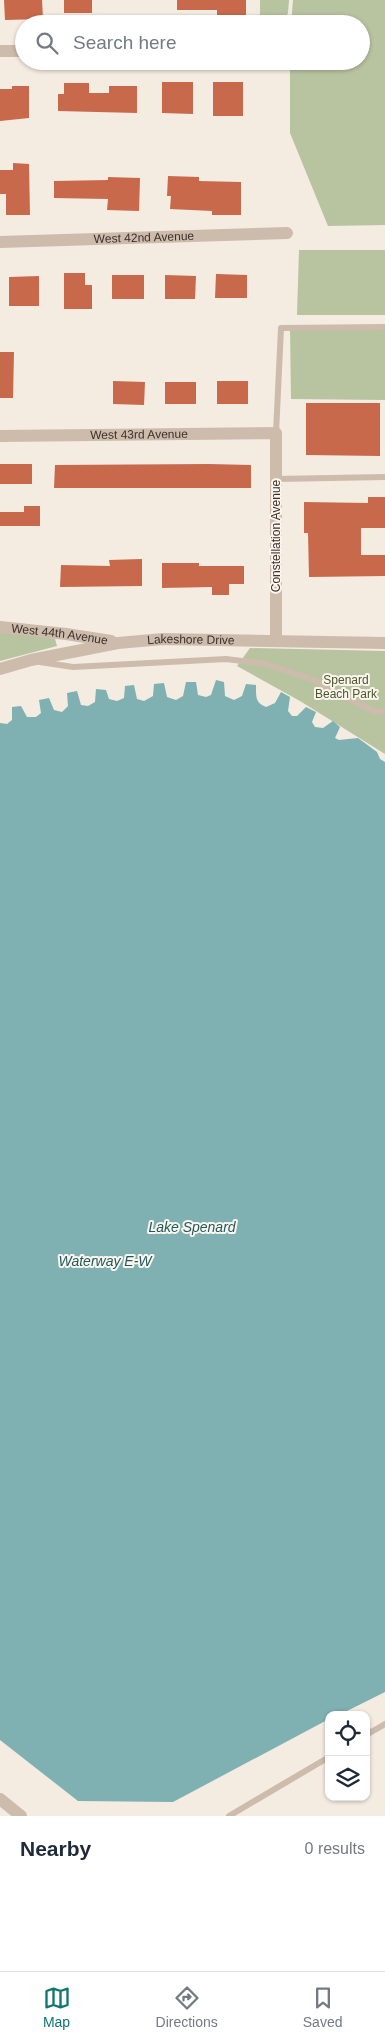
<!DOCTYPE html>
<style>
body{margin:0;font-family:Helvetica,sans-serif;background:#f6f6f7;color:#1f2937}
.controls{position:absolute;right:15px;bottom:15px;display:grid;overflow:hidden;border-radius:10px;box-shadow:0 1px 4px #0004}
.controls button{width:45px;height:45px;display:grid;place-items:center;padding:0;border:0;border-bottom:1px solid #e0e1e3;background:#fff;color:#1f2937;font:25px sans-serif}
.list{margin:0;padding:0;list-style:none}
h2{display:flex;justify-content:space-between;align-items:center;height:65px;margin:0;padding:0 20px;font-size:21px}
h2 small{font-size:16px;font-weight:400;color:#747a83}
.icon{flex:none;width:28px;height:28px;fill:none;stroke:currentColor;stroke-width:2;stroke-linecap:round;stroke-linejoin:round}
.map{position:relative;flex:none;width:385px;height:1816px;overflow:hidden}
.search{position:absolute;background:#fff;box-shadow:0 1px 4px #0004;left:15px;right:15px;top:15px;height:55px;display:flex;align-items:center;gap:12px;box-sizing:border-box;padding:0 18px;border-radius:28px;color:#747a83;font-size:19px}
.sheet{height:155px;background:#fff}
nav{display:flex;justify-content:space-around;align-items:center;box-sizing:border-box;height:70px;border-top:1px solid #e0e1e3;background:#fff;font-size:14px;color:#747a83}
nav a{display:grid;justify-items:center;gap:2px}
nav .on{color:#0f766e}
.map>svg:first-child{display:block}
.green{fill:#b8c4a0}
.water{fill:#7fb0b2}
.building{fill:#c8694b}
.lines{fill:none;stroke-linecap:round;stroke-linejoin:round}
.service{stroke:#cdbbac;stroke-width:6}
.minor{stroke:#cdbbac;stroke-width:12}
.labels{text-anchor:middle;stroke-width:4;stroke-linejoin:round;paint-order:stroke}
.street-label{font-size:12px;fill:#3b302b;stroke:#fbf5ee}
.park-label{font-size:12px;fill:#4a5a2e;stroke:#fbf5ee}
.water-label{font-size:14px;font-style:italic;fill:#1f5a5e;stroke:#fbf5ee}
</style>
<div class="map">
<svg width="385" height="1816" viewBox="0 0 385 1816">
<rect width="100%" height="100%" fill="#f4ebe1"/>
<g class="green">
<path d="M260 0H289L288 13 283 24H260Z"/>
<path d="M293 0H385V225L328 226 290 133V61H361V24H291Z"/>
<path d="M299 250H385V315H297Z"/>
<path d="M290 328 385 329V400L291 399Z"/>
<path d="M0 629 55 639 57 646 0 661Z"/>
<path d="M250 648 385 651V754L300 701 237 666Z"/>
</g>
<path class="water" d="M216 680 224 682 225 696 234 700 242 696 246 684 256 685C256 696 255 703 266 707L275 703 281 692 290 697 288 711 292 716H297L306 707 316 712 312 722 315 727 323 728 333 721 340 727 335 738 339 740 358 738 377 752 380 759 385 762V1692L339 1715H329V1719L173 1802 78 1801 0 1740V723L7 724 12 720V707L21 706 27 717H36L41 713 39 700 49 698 54 710 62 712 68 706 67 693 77 691 81 705 88 706 95 702 96 689 106 690 109 699 117 701 124 698 125 686 134 685 137 699 144 701 153 696 154 684 164 683 167 697 176 700 183 696 186 682H196L198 695 206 697 211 695Z"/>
<g class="building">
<path d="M4 0H42L43 19 5 20Z"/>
<rect x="64" y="0" width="28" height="13"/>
<path d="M177 0H246V19L217 18V10H177Z"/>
<path d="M162 82H193V114L162 113Z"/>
<rect x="213" y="82" width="30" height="34"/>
<path d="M64 83H89V93H109V86H137V113L58 111V94H64Z"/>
<path d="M12 86H29V118L0 121V89H12Z"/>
<path d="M13 163 29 164 30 215H6V194H0V170H13Z"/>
<path d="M168 176 199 177V181L241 182V215H212V211L170 209 171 196H167Z"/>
<path d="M108 177 140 178 139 211 107 210 108 199 54 198V181L108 180Z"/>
<path d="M64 273H85V285H92V309H64Z"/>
<path d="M216 274 247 275V298H215Z"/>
<rect x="112" y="275" width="32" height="24"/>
<path d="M165 275 196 276 195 299H165Z"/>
<path d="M39 276V306H9V277Z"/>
<path d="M0 352H14L13 398H0Z"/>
<path d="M113 381 145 382 144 405 113 404Z"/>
<rect x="217" y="381" width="31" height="23"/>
<rect x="165" y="382" width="31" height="22"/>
<path d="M306 403H380V456L306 455Z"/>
<rect x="0" y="464" width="32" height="20"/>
<path d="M209 464 251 465V488H54L55 465Z"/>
<path d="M368 497H385V528H361V555H385V576L309 577 308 533H304V502L368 503Z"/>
<path d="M24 506H40V526H0V512H24Z"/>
<path d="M142 559V586L60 587 61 565 110 566 109 560Z"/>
<path d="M162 563H199V566H244V584H229V595H212V587L162 588Z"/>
</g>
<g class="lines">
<g class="service">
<path d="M276 433 281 328 385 327"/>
<path d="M276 479 385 477"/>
<path d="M40 662 73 667 226 659 266 664 314 680 373 711 385 712"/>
<path d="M366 1735 385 1724"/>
<path d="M229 1816 329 1757"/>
</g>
<g class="minor">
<path d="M0 51H24"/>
<path id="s1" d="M0 242 287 233"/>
<path id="s2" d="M0 436 276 433V640"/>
<path id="s3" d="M0 627 66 634 111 641"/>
<path id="s4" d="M0 669 31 660 118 643 163 639 385 643"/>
<path d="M0 1799 21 1816"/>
</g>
</g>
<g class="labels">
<g class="street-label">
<text dy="4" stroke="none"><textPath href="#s1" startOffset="144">West 42nd Avenue</textPath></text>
<text dy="4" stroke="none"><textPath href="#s2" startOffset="139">West 43rd Avenue</textPath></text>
<text transform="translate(276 536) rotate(-90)" y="4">Constellation Avenue</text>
<text dy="4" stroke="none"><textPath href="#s3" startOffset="60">West 44th Avenue</textPath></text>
<text dy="4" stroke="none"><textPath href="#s4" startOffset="194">Lakeshore Drive</textPath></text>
</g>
<g class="park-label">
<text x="346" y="684">Spenard<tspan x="346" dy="14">Beach Park</tspan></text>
</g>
<g class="water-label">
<text x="192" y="1232">Lake Spenard</text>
<text x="105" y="1266">Waterway E-W</text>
</g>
</g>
</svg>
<div class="controls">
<button><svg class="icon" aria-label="locate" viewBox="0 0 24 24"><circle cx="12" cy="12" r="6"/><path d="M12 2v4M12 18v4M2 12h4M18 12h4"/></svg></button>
<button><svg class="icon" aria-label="layers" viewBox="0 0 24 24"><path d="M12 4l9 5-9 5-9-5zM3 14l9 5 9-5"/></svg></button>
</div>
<div class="search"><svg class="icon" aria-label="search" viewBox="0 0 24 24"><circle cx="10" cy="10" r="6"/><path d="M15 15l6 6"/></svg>Search here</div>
</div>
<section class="sheet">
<h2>Nearby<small>0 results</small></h2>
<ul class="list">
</ul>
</section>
<nav>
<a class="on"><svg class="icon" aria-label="map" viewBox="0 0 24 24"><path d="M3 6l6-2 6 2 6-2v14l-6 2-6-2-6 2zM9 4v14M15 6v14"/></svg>Map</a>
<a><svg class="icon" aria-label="directions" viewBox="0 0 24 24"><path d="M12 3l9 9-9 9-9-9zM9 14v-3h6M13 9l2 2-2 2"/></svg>Directions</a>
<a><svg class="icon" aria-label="saved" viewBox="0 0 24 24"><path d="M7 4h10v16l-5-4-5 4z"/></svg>Saved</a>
</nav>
